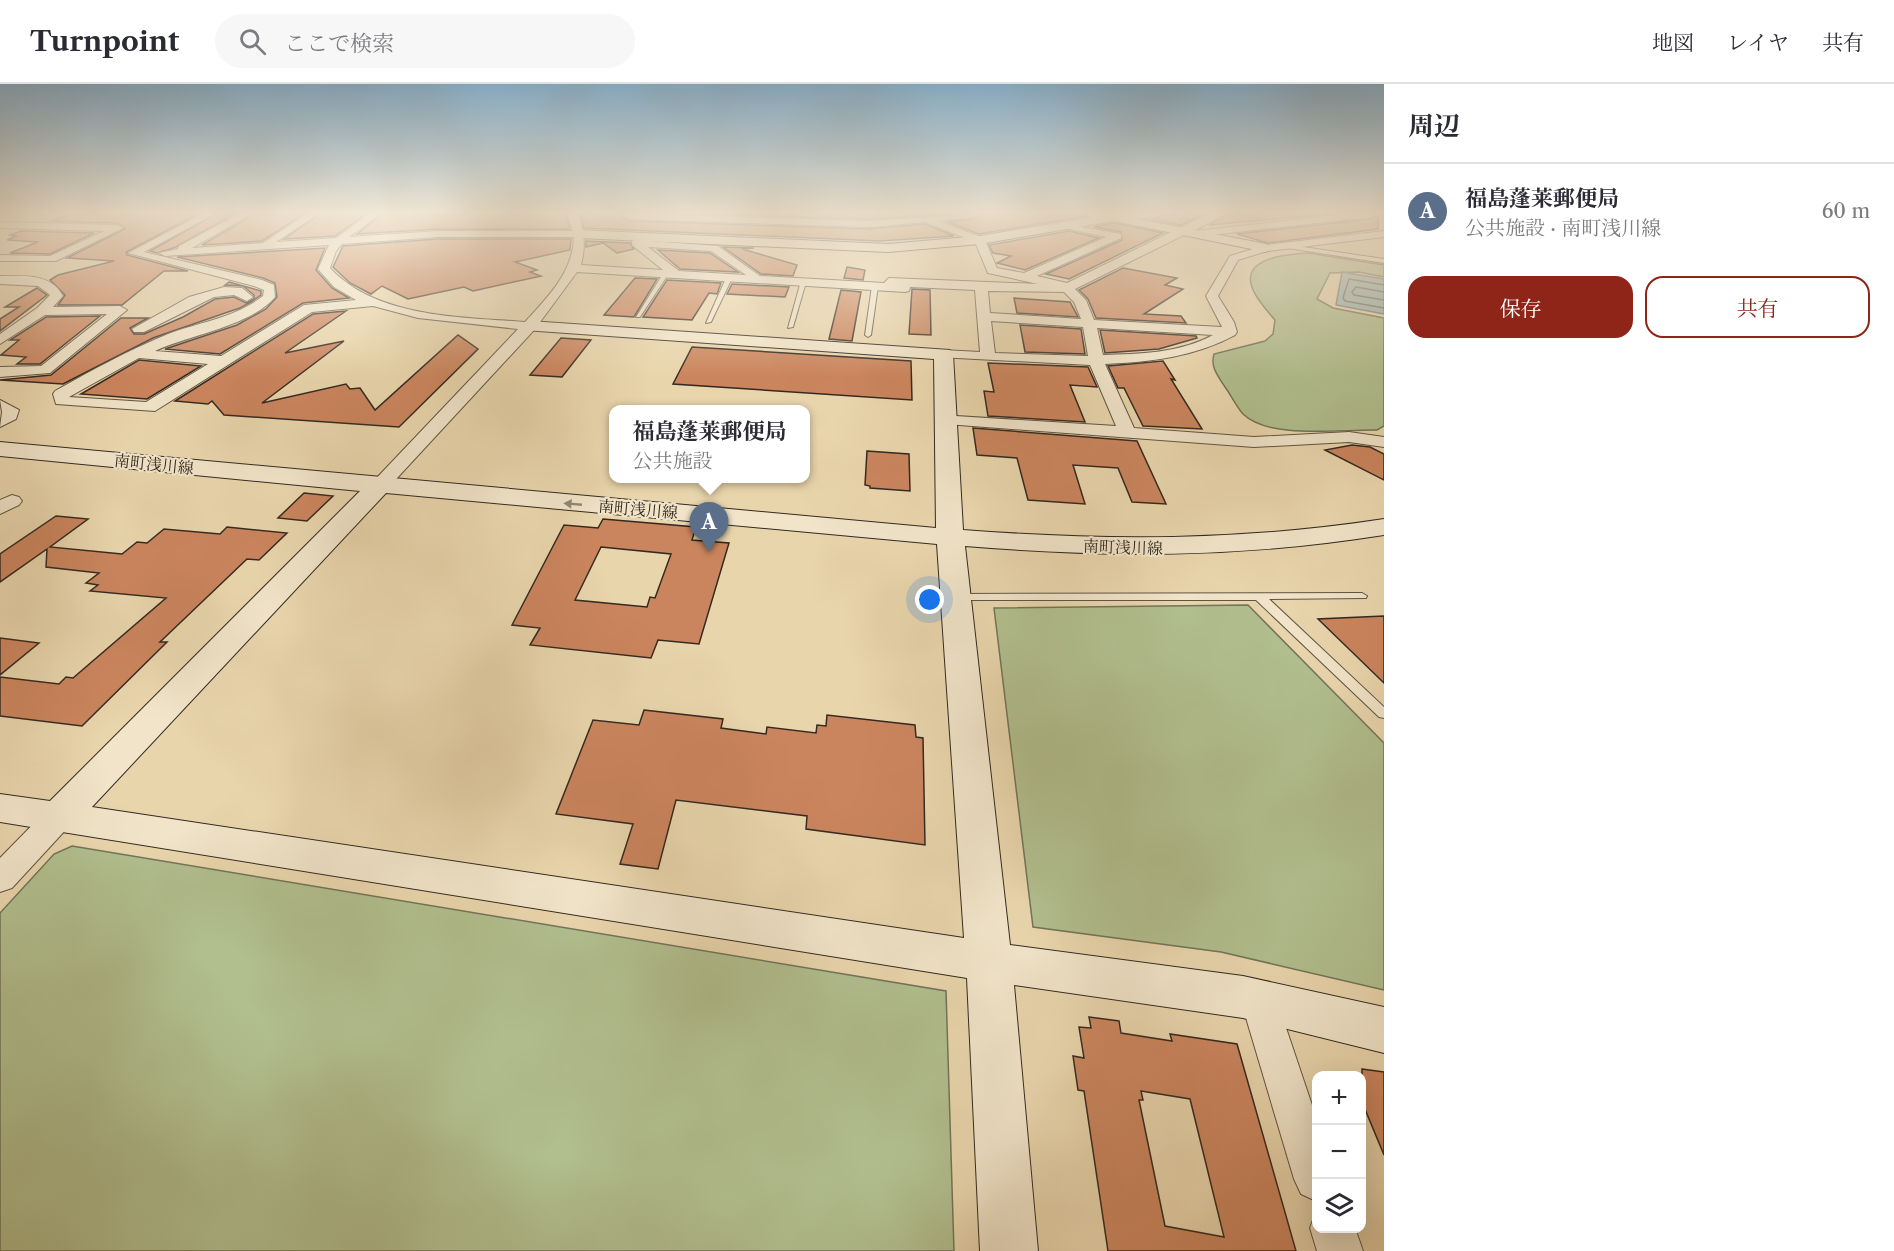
<!DOCTYPE html>
<html lang="ja">
<meta charset="utf-8">
<style>
body{margin:0;font-family:"Libre Caslon Text","Noto Serif JP",serif;background:#f7f7f7;color:#2b2b33}
.controls{position:absolute;right:18px;bottom:18px;display:grid;overflow:hidden;border-radius:12px;box-shadow:0 6px 24px #0002}
.controls button{width:54px;height:54px;display:grid;place-items:center;padding:0;border:0;border-bottom:2px solid #e1e1e2;background:#fff;color:#2b2b33;font:30px sans-serif}
.you{position:absolute;left:930px;top:516px;width:21px;height:21px;margin:-15px;border:4px solid #fff;border-radius:50%;background:#1a73e8;box-shadow:0 0 0 9px #1a73e833}
.badge{display:grid;place-items:center;width:39px;height:39px;border-radius:50%;background:#8f2418;color:#fff;font-size:20px;font-weight:700}
.pin{position:absolute;translate:-50% -50px;filter:drop-shadow(0 2px 3px #0008)}
.pin::after{content:'';position:absolute;top:32px;width:21px;height:18px;background:inherit;clip-path:polygon(0 0,100% 0,50% 100%)}
.popup{position:absolute;left:609px;top:321px;width:201px;height:78px;box-sizing:border-box;display:grid;place-content:center;border-radius:12px;background:#fff;filter:drop-shadow(0 2px 4px #0005);font-size:20px;white-space:nowrap;color:#7c7c81}
.popup b{font-size:22px;color:#2b2b33}
.popup::after{content:'';position:absolute;left:50%;top:100%;margin-left:-12px;border:12px solid transparent;border-top-color:#fff}
.list{margin:0;padding:0;list-style:none}
h2{display:flex;justify-content:space-between;align-items:center;height:78px;margin:0;padding:0 24px;font-size:26px}
h2 small{font-size:20px;font-weight:400;color:#7c7c81}
.list li{display:grid;grid-template-columns:39px 1fr auto;gap:18px;align-items:center;box-sizing:border-box;height:96px;padding:0 24px;border-top:2px solid #e1e1e2}
.list b{display:block;font-size:22px;white-space:nowrap}
.list p{margin:0;font-size:20px;white-space:nowrap;color:#7c7c81}
.list em{font-size:20px;font-style:normal;color:#7c7c81}
.actions{display:flex;gap:12px;padding:18px 24px}
.actions a{flex:1;padding:14px 0;border:2px solid #8f2418;border-radius:18px;text-align:center;font-size:21px;color:#8f2418}
.actions .main{background:#8f2418;color:#fff}
.icon{flex:none;width:33px;height:33px;fill:none;stroke:currentColor;stroke-width:2;stroke-linecap:round;stroke-linejoin:round}
.map{position:relative;flex:none;width:1384px;height:1167px;overflow:hidden}
header{display:flex;align-items:center;gap:36px;box-sizing:border-box;height:84px;padding:0 30px;background:#fff;border-bottom:2px solid #e1e1e2}
header strong{font-size:28px}
nav{display:flex;gap:33px;margin-inline-start:auto;font-size:21px}
.search{width:420px;height:54px;background:#f7f7f7;display:flex;align-items:center;gap:15px;box-sizing:border-box;padding:0 21px;border-radius:33px;color:#7c7c81;font-size:22px}
main{display:flex}
aside{flex:1;background:#fff}
.map>svg:first-child{display:block}
.green{fill:#b1be8e;stroke:#727458;stroke-width:1.5}
.water{fill:#9cb6b4;stroke:#727e79;stroke-width:1.5}
.lines{fill:none;stroke-linecap:round;stroke-linejoin:round}
.shore{stroke:#68706a;stroke-width:1.5}
.building{fill:#cb855e;stroke:#332a21;stroke-width:1.5;fill-rule:evenodd}
.lane-casing{stroke:#605544;stroke-width:2}
.street-casing{stroke:#605544;stroke-width:2}
.secondary-casing{stroke:#332a21;stroke-width:2}
.lane{fill:#f1e4c9;fill-rule:evenodd}
.street{fill:#f1e4c9;fill-rule:evenodd}
.secondary{fill:#f1e4c9;fill-rule:evenodd}
.oneway{fill:#928775}
.labels{text-anchor:middle;stroke-width:4.5;stroke-linejoin:round;paint-order:stroke}
.far-street-label{font-size:16px;fill:#332a21;stroke:#f1e4c9}
</style>
<header>
<strong>Turnpoint</strong>
<div class="search"><svg class="icon" aria-label="search" viewBox="0 0 24 24"><circle cx="10" cy="10" r="6"/><path d="M15 15l6 6"/></svg>ここで検索</div>
<nav><a>地図</a><a>レイヤ</a><a>共有</a></nav>
</header>
<main>
<div class="map">
<svg width="1384" height="1167" viewBox="0 0 1384 1167">
<rect width="100%" height="100%" fill="#e9d5ac"/>
<filter id="stains"><feTurbulence type="fractalNoise" baseFrequency=".00333" numOctaves="4"/><feColorMatrix values="0 0 0 0 .2 0 0 0 0 .09 0 0 0 0 .02 0 0 0 .5 -.17"/></filter>
<radialGradient id="worn" r=".72"><stop offset=".6" stop-color="#630" stop-opacity="0"/><stop offset="1" stop-color="#630" stop-opacity=".3"/></radialGradient>
<g class="green">
<path d="M1308 169 1384 181V193L1359 188 1330 189 1317 215 1333 224 1384 234V342L1377 346C1341 345 1270 356 1243 330 1236 322 1231 311 1225 303 1218 292 1210 283 1214 270L1265 257 1273 250 1275 236C1267 227 1258 217 1253 206 1238 173 1290 170 1308 169Z"/>
<path d="M1248 521 1384 659V906L1221 868 1033 843 994 524Z"/>
<path d="M72 762 946 907 954 1167H0V829L54 770Z"/>
</g>
<path class="water" d="M1342 188 1384 195V230L1336 221Z"/>
<g class="lines">
<g class="shore">
<path d="M1384 201 1349 195 1343 214 1345 217 1384 224"/>
<path d="M1384 208 1356 203 1352 208 1354 211 1384 216"/>
</g>
</g>
<g class="building">
<path d="M72 130H198L126 168 127 171 188 187H164L122 221H58L65 211 50 196 58 191 114 177 67 174 125 145 118 139 50 137Z"/>
<path d="M216 130H234L176 163 157 169 150 167Z"/>
<path d="M261 130H304L262 157 202 161 253 131Z"/>
<path d="M320 130H366L335 152 284 155Z"/>
<path d="M382 130H566L570 145H437L357 150Z"/>
<path d="M580 130H624L622 133 629 137 869 145 925 140 954 152 880 157 584 144Z"/>
<path d="M702 130H952L869 135Z"/>
<path d="M983 130H1079L1087 132 979 150 947 138 976 135Z"/>
<path d="M1164 130H1204L1181 141 1153 136Z"/>
<path d="M1225 130H1332L1209 141 1224 133Z"/>
<path d="M1378 131V145L1268 159 1237 150 1371 135Z"/>
<path d="M1114 139 1163 149 1069 195 1046 190 1122 156 1121 148 1094 143Z"/>
<path d="M21 147 94 149 50 170 10 169 38 158 7 156 16 152 10 151Z"/>
<path d="M1069 147 1099 154 1025 186 997 179 1011 172 993 169 989 161Z"/>
<path d="M437 155H571L570 166 515 178 537 186 530 188 541 192 473 207 464 203 408 215 382 202 371 210 350 199 333 183 343 162Z"/>
<path d="M586 157 630 159 634 165 617 169 603 159 586 163Z"/>
<path d="M723 163 754 164 742 165 797 181 793 192 761 190Z"/>
<path d="M325 164 316 186 332 204 349 214 303 219 220 270 165 265 237 241 266 225 277 213 275 199 263 194 177 173Z"/>
<path d="M658 166 710 169 738 188 680 185Z"/>
<path d="M847 183 865 186 863 196 844 194Z"/>
<path d="M1123 184 1177 194 1165 201 1183 205 1144 230 1181 232 1186 239 1096 234 1088 215 1079 206Z"/>
<path d="M635 194 657 195 634 233 604 231Z"/>
<path d="M667 196 721 199 717 210 709 209 692 236 643 233Z"/>
<path d="M229 198 261 207V211L251 218 240 224 228 228 153 254 63 300 0 296 51 291 121 234H148L130 244 134 250H144L183 233 215 215 234 213 246 219 254 215V211L243 202 225 201Z"/>
<path d="M732 200 789 203 785 213 727 210Z"/>
<path d="M37 204 47 211 0 247V235L19 223H5Z"/>
<path d="M912 205 930 206 931 251 909 250Z"/>
<path d="M841 206 861 208 852 257 829 255Z"/>
<path d="M1014 214 1070 218 1078 233 1017 229Z"/>
<path d="M346 227 285 269 344 257 262 319 346 300 350 305 360 304 375 326 458 251 478 265 399 343 224 331 212 317 208 320 175 317 313 230Z"/>
<path d="M100 232 40 280H17L26 273 1 271 19 256H10L46 233Z"/>
<path d="M1020 241 1081 245 1085 270 1025 268Z"/>
<path d="M1100 246 1196 252 1197 254 1159 265 1105 269Z"/>
<path d="M561 254 591 256 562 293 530 291Z"/>
<path d="M692 263 911 277 912 316 673 300Z"/>
<path d="M139 276 201 282 147 315 81 310Z"/>
<path d="M1163 277 1175 296 1171 295 1202 345 1143 342 1124 304H1118L1108 282Z"/>
<path d="M988 279 1088 283 1097 303 1070 301 1085 338 988 332 984 307 994 308Z"/>
<path d="M973 344 1137 357 1166 420 1132 418 1118 384 1073 381 1085 420 1028 416 1017 374 977 371Z"/>
<path d="M1352 361 1370 363 1384 370V396L1325 366Z"/>
<path d="M867 367 909 370 910 407 870 404V402L865 401Z"/>
<path d="M304 409 333 412 307 437 278 434Z"/>
<path d="M56 432 88 435 50 463 122 470 137 458 147 459 164 445 220 450 227 443 287 449 259 476 247 475 160 558H167L82 642 0 632V593L59 600 66 593 73 594 166 514 90 507 98 501 86 499 99 489 46 483 47 465 0 498V470Z"/>
<path d="M603 435 696 443 692 456 729 459 699 560 658 556 651 574 530 561 540 544 512 541 564 441 598 444ZM601 463 671 470 655 514 650 513 647 523 575 516Z"/>
<path d="M1384 532V599L1318 535Z"/>
<path d="M0 554 39 559 0 591Z"/>
<path d="M644 626 723 635 721 644 766 650 767 643 816 649 817 641 826 642 827 631 915 641 916 653 923 654 925 761 806 745 807 732 676 716 658 785 620 780 633 740 556 730 593 636 639 641Z"/>
<path d="M1089 933 1119 937 1121 949 1172 957 1170 950 1237 960 1296 1167H1108L1084 1007 1078 1006 1073 972 1084 974 1079 943 1091 944ZM1141 1007 1190 1015 1224 1153 1165 1142 1139 1016H1143Z"/>
<path d="M1362 985 1384 988V1071L1362 1018Z"/>
</g>
<g class="lines">
<defs>
<g id="lane">
<path d="M1283 160 1384 175V179L1281 163Z"/>
<path d="M664 188 669 189 640 233H636Z"/>
<path d="M730 190 733 192 711 238 706 239 727 192Z"/>
<path d="M801 197 806 198 793 243 788 244Z"/>
<path d="M875 200 878 202 871 251 868 253 865 251 872 202Z"/>
<path d="M1362 509 1367 512 1366 514 1269 515 1384 623V634L1379 633 1256 516H956L951 513 956 510Z"/>
</g>
<g id="street">
<path d="M202 130H214L144 168 262 196 274 201 275 213C251 242 190 251 155 267L221 272 304 221 356 216 334 203 318 185 329 161 165 172 159 169 178 165 179 162 239 130H251L192 164 263 159 307 130H318L276 158 336 154 369 130H380L349 153 437 147H573L568 130H578C584 148 586 162 581 181L663 186 632 161V157L636 156 718 162 760 192 884 199 889 194 1038 200 988 189 975 158 925 138 869 143 629 135 624 132 627 130H645L869 137 981 130 976 133 937 137 984 154 997 184 1024 189 1106 153 1065 144V140L1121 150V154L1037 192 1067 199 1208 130 1223 131 1194 147 1348 130H1376L1371 133 1193 153 1188 149 1075 205 1086 216 1094 236 1222 243 1206 212 1230 172 1266 161 1384 147V153L1267 167 1238 176 1218 212 1234 238 1237 248 1235 251C1194 273 1151 278 1105 280L1134 344 1254 353 1349 348 1384 353V363L1349 358 1254 363 946 340 938 335 940 331 1116 342 1090 281 938 273 936 270 943 266 980 268 975 206 910 203 909 207 905 208 577 188 535 245 386 406 379 408 369 402 518 245 418 234 373 222 312 228 155 327 56 320 53 310 55 307C92 286 129 266 168 250 200 238 235 234 263 212L264 206 254 202 128 169ZM437 153H574C573 188 548 213 525 238 462 233 376 234 330 184L336 167 342 160ZM648 163 711 167 746 191 679 187ZM988 207 1064 208 1074 218 1081 235 990 229ZM991 237 1083 243 1088 272 995 269ZM1097 244 1213 251C1180 269 1140 270 1103 271ZM139 274 208 280 146 318 69 313Z"/>
<path d="M1129 130H1162L1157 133 1112 137 1107 134Z"/>
<path d="M0 138 118 141 123 144 56 177H0V171L50 172 104 147 0 144Z"/>
<path d="M0 192C23 192 51 189 63 212L53 223 120 222 127 226 50 289 0 293V283L41 282 107 230 45 231 0 260V250L37 224 50 211 38 202 0 200Z"/>
<path d="M224 203 242 204 253 213 247 217 234 211 214 213 144 248H134L132 245 189 213Z"/>
<path d="M0 316 19 326 16 335 0 343 2 328Z"/>
<path d="M12 411 19 413 22 417 19 421 0 430V416Z"/>
<path d="M60 721 71 724 75 732 71 740 12 804 0 808V774L49 724Z"/>
<path d="M1259 900 1272 905 1277 917 1316 1033V1117L1301 1110 1294 1095 1241 917 1246 905Z"/>
<path d="M1316 1128V1144H1355L1363 1167H1317L1310 1144Z"/>
</g>
<g id="secondary">
<path d="M1090 130H1113L1266 160 1273 164 1266 168 1114 137 980 160 888 168 579 154 572 150 579 146 888 160 980 152 1093 133Z"/>
<path d="M530 237 950 266 953 270 963 446C1109 457 1239 457 1384 435V451C1240 474 1110 474 965 462L1010 861 1243 892 1384 923V969L1243 934 1014 901 1038 1167H980L967 894 0 738V710L50 717 360 407 0 372V358L936 444 934 275 524 246 521 242ZM386 409 937 460 964 854 92 723Z"/>
</g>
</defs>
<use href="#lane" class="lane-casing"/>
<use href="#street" class="street-casing"/>
<use href="#secondary" class="secondary-casing"/>
<use href="#lane" class="lane"/>
<use href="#street" class="street"/>
<use href="#secondary" class="secondary"/>
</g>
<defs><path id="oneway-solid" d="M-6-.8H1V-3.2L6.5 0L1 3.2V.8H-6Z" transform="scale(1.5)"/></defs>
<use class="oneway" href="#oneway-solid" transform="translate(573 420) rotate(-175)"/>
<linearGradient id="sky" x2="0" y2="1"><stop stop-color="#89b5d3"/><stop offset="0.44" stop-color="#f5ecda"/><stop offset="1" stop-color="#f5ecda" stop-opacity="0"/></linearGradient>
<rect width="1384" height="293" fill="url(#sky)"/>
<g class="labels">
<g class="far-street-label">
<text transform="translate(154 380) rotate(6)" y="6">南町浅川線</text>
<text transform="translate(638 425) rotate(5)" y="6">南町浅川線</text>
<text transform="translate(1123 463) rotate(2)" y="6">南町浅川線</text>
</g>
</g>
<rect width="100%" height="100%" filter="url(#stains)"/>
<rect width="100%" height="100%" fill="url(#worn)"/>
</svg>
<div class="controls">
<button>+</button>
<button>−</button>
<button><svg class="icon" aria-label="layers" viewBox="0 0 24 24"><path d="M12 4l9 5-9 5-9-5zM3 14l9 5 9-5"/></svg></button>
</div>
<div class="you"></div>
<div class="pin badge" style="left:709px;top:468px;background:#5c6f8a">A</div>
<div class="popup"><b>福島蓬莱郵便局</b>公共施設</div>
</div>
<aside>
<h2>周辺<small></small></h2>
<ul class="list">
<li><span class="badge" style="background:#5c6f8a">A</span><div><b>福島蓬莱郵便局</b><p>公共施設 · 南町浅川線</p></div><em>60 m</em></li>
</ul>
<div class="actions"><a class="main">保存</a><a>共有</a></div>
</aside>
</main>
